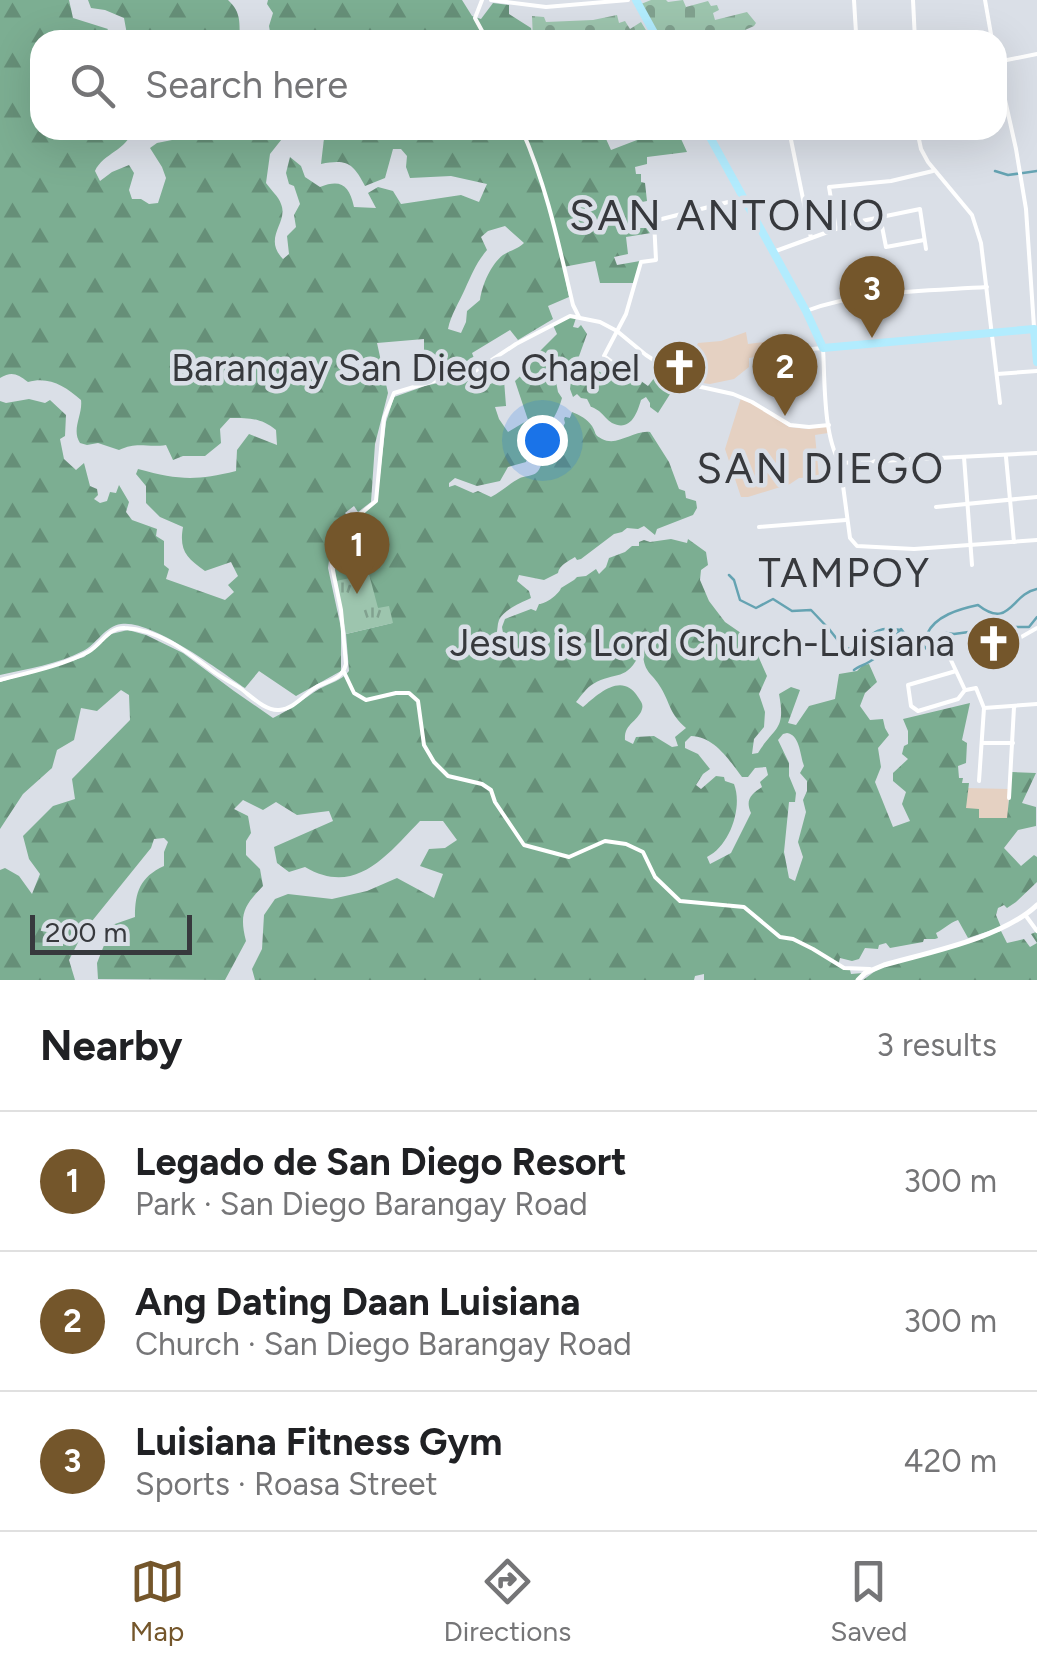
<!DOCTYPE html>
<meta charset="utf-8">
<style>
body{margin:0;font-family:Figtree,sans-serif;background:#f2f2f2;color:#202124}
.scale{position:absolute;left:30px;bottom:25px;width:162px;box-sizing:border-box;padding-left:10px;border:5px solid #37393d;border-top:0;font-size:28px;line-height:35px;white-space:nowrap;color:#37393d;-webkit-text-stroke:8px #dadfe7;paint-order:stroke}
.you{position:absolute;left:542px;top:440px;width:35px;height:35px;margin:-25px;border:8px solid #fff;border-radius:50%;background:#1a73e8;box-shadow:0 0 0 15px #1a73e833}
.badge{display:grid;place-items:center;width:65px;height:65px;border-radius:50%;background:#74562b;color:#fff;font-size:32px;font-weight:700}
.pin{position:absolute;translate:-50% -82px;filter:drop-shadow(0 2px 5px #0008)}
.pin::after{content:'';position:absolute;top:52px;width:35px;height:30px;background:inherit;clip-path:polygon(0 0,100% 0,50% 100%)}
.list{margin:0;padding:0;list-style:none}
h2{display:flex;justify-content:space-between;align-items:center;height:130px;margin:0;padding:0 40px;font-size:42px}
h2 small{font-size:32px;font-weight:400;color:#757577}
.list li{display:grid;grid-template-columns:65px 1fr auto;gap:30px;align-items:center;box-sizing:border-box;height:140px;padding:0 40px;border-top:2px solid #e0e0e0}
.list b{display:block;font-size:38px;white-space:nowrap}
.list p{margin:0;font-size:32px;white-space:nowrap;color:#757577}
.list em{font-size:32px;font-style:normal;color:#757577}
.icon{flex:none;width:55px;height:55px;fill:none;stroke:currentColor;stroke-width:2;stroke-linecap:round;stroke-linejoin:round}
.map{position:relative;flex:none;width:1037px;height:980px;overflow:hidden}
.search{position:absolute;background:#fff;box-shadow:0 10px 40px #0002;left:30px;right:30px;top:30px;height:110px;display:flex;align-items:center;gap:25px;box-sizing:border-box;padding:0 35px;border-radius:30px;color:#757577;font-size:38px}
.sheet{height:550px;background:#fff}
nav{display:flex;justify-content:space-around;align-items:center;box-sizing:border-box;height:140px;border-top:2px solid #e0e0e0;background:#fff;font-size:28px;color:#757577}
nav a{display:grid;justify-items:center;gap:5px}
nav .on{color:#74562b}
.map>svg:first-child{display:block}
.education{fill:#e5d1c2}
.forest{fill:url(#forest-firs);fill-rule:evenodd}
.cemetery{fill:url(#cemetery-stones)}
.park{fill:url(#park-tufts)}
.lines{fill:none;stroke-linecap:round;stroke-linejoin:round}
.stream{stroke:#65a3b2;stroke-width:2.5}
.minor{stroke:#fff;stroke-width:4}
.tertiary{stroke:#fff;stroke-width:5}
.primary{stroke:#b2ecfe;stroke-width:8}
.labels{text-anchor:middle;stroke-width:9;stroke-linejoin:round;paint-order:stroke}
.poi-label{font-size:38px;fill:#37393d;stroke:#dadfe7;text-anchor:end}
.neighbourhood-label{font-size:40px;letter-spacing:2.5px;fill:#37393d;stroke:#dadfe7}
.quarter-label{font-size:42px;letter-spacing:2.5px;fill:#37393d;stroke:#dadfe7}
</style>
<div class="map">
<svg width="1037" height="980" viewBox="0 0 1037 980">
<defs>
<pattern id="forest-firs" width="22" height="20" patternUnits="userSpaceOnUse" patternTransform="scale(2.5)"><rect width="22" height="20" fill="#7cae92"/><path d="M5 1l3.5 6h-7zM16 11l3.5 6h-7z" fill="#668f78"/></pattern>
<pattern id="cemetery-stones" width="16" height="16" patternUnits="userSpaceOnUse" patternTransform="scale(2.5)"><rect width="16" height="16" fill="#9dc5ae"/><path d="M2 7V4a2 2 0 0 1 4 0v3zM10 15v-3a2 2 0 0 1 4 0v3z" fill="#81a18f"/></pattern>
<pattern id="park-tufts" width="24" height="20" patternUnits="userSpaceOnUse" patternTransform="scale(2.5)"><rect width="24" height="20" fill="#9dc5ae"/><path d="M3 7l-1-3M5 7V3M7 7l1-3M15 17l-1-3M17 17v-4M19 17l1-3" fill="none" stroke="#81a18f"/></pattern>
</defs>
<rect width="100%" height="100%" fill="#dadfe7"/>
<g class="education">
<path d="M746 332 748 344 773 341 774 354 749 358V367L734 379 710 384 695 382 691 347H696L698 343 721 341Z"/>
<path d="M741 398 756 404 789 427 807 429 828 425V433L815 435 819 477 799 478 790 484 748 497H741L725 449Z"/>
<path d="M966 788 1009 789 1008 818H978L966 809Z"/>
</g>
<g class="forest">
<path d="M0 0H69L73 18 108 29 101 40H40V130H132C128 150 103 153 95 171L100 181 112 172 129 165 134 173 129 190 132 199H141L149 204 158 203 166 178 162 167 150 148 157 143 172 140 170 133 174 132 173 130H289L270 154 266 183C270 189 279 197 281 204 289 223 262 237 283 259L289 254 287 236 296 227 294 215 300 204 294 186 289 184 286 173 290 157 301 166 305 177 320 187C341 179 349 185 354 207L376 208 368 193 378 187 393 191 401 204 461 195 479 202 487 184 451 176 410 178 406 167 407 156 401 149H393L385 178 365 186C353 163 347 159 321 164L325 130H602L611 150 663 130H677L687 152 647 157V164L635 167 636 174H641V182L645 183 647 201 637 203 639 228H650L651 233 626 237 628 254 614 257 617 265 640 261 634 283H600L595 261 563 267 569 297 548 306 553 319 518 340 510 330 472 353 477 366 439 378 424 354V339L377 343 388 393 375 444 371 502 358 512 354 506 345 513 350 518 333 532 328 568 341 628V671L296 696 259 671 245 688C219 670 151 619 121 624 105 626 96 645 83 651 58 664 27 669 0 675V401L6 403 29 399 45 403 50 400 66 415 65 436 60 439 64 459 76 470 84 463 90 486 97 489 98 495 94 499 100 503 107 501 110 492 116 493 119 485 129 502 126 512 132 520 157 529 156 536 164 541V565L169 569 166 579 225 600 234 592 228 585 238 576 231 562 205 571C186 558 179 550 183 527L160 517 146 503V486L136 474 138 469C179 480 195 481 236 471L237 450 249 434 277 445 276 430C261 418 250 418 230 418L220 429 221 443 205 456H183L173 460 166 445C146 448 138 441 119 450L98 443 87 445 80 443C71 429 83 415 81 400 65 386 49 376 28 382 17 374 12 371 0 378ZM505 226 524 243C517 250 510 250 503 255 491 264 482 285 480 300L467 311 466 322 461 333 448 329C451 314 459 303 465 289 472 274 476 263 487 250L481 237 488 231Z"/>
<path d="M88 0H228C242 13 239 23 240 40H128L124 18 105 10 91 8Z"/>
<path d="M268 0H462L472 16 481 19 493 3 509 5V14L531 28 533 40H280L271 38 269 26 273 13 267 4Z"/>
<path d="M570 317 576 318 573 327 578 328 581 325 587 334 578 359 622 385 629 377 638 384 641 381 648 386 655 377 664 387 672 391 658 413 650 407V403L646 397 641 400C637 414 630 432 612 423 607 420 604 415 599 411 587 403 594 412 587 399L581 398 577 394 573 397 570 389 571 381 565 382 559 368 554 371 558 392 562 398C554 427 535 437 526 462L508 467 500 481 477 486 455 478 449 483V487L455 485 473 493 478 491 491 497C501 492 510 483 520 478 522 477 535 475 536 473 541 469 541 463 544 458H553C559 446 558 435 565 423L564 419 565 417 570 418 572 412C580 415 587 419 592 426 597 434 593 434 602 439 618 447 633 430 650 432L669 462 679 489 685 491 686 498 696 501 697 508 693 515 657 529 655 535 644 526 638 529 627 528 622 532 614 534 581 559 577 560 575 557C569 561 559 565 558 573L544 580 519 575 517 581 529 591 531 598C521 603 504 609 499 620 497 625 498 630 496 635L502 640 504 639 502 627 505 619 531 609 536 611 539 604C546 604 559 594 561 588L574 580 577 577 586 576 596 569 599 574 606 567 609 558 625 552 632 546H639V542L644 540 650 542 671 539 687 543 688 539 706 552 708 565 701 570 700 580 709 601 725 622 751 640 767 676 759 694 765 712 764 727 754 739 752 754 758 753C775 726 786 731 779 694L791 687 800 690 788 723 796 725 809 706 835 699 839 674 857 671 863 665 869 664 877 682 865 693 860 706 870 720 883 719 885 728 889 735 878 748 881 767 875 782 893 827 910 821 902 804 906 792 893 781V773L908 759 902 754 904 746 908 744V731L903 719 970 703 962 740 967 743 966 763 958 766 959 778H963L962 783H969L966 808 979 809V818H1007L1012 772 1036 773 1022 803 1036 807V826L1018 830 1004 848 1021 866 1034 855 1037 857V882L1016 902 1007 908 1004 905 998 908 996 915 1001 927 968 938 958 920C949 923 944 929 936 933L938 938 935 939H924L923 942 890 948 886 943 879 945 878 949 865 948 859 959 852 961 840 958 838 966 850 970 851 974 863 973 857 980H704V974L695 976 694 980H255L252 969 262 949 264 915 275 899 288 894 332 899 367 891 397 878 434 898 443 874 420 866 429 849 445 848 457 840 443 821H420C387 855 356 897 305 867L289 872 277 863 274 847 333 821 329 811 297 815 276 802 263 810 243 800 234 809 248 816 251 833 246 841V855L260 869 263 886C244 906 239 914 246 941L225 980 98 979 97 963 112 925 135 917C135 892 140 877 164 866V852L168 842 164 838 154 839 151 848 84 931 69 960 75 980H0V870L5 868 19 876 32 894 40 874 29 859 23 836 53 806 75 799 72 779 130 720 129 695 121 690 97 711 81 708 74 740 57 750 52 768 23 794 0 829V682L84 657 111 634 128 630 146 635 183 653 234 691 273 718C290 710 303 699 319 689 330 683 341 681 349 671L346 634 392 623 378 608 336 581C331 533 344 530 377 501L386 422 394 397 425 386 468 376 470 386H487L496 381 504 380 506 406 495 407 499 419 508 432 528 420 515 381 527 370 531 357 536 355 557 334 553 325ZM640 652 643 653C644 674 652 672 661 688 671 705 669 713 686 728L675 737 678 746 672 747 654 736 636 737 633 744 625 740C624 725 634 724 641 712 644 705 642 703 638 697 622 671 598 694 583 707L576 702C581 696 587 687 593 684 615 671 628 682 640 652ZM787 733C800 735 800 755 804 766L800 773 807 781V791L803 800 806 812 798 842 803 857 795 881 789 878 784 852 789 802H795L796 793 789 776V763L778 740 783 734ZM691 736C714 736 730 761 742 777H748L755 768 766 767 768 775 760 782 762 787C751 794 745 800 751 813L731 853 710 864 707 857C730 846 743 807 734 784L725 781 724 777 716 776 701 789 696 785 703 774 710 769 698 754 685 748V742Z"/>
<path d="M1001 931 1007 943 1024 939 1030 947 1037 943 1031 934 1036 932 1037 934V980H863L878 969Z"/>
</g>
<g class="cemetery">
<path d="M651 0H666L668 2 683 0 686 7 708 1 711 6 717 5 719 10 713 13 715 20 747 12 756 23 754 26 745 30V34L716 36V40H660L641 4Z"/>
<path d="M617 15 619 23 625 21 630 29 641 22 652 40H533L532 16 544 17 546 22 593 20Z"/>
</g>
<path class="park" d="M369 574 378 608 389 606 393 623 346 634 336 581Z"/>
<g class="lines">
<g class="stream">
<path d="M995 171 1008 175 1037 171"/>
<path d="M729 575 734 580 740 600 756 608 773 599 792 611 811 610 829 629 844 648 857 649C872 634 877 625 900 630"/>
<path d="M919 638 927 634C935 616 959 609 978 605 1010 630 1011 594 1037 589"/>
<path d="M854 670C858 667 864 665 869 662 882 655 891 641 901 629L909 639 917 638 931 654 940 637 946 633 954 634 976 631 1000 632 1012 627H1029L1037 617"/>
</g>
<g class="minor">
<path d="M482 0 475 18 487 40"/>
<path d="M491 0 546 7 628 0"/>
<path d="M854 0 856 33 861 40 868 39"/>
<path d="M913 0 915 40"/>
<path d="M985 0 992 40"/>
<path d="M997 62 1037 54"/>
<path d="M997 64 1016 149 1026 209 1034 327"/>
<path d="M522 130C547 187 559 246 573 305L579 317"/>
<path d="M789 130 811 238"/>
<path d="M917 130 921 149 928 162 972 215 981 243 1000 403"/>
<path d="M880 216 886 247 924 240"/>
<path d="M836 229 852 223 920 209 926 249"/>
<path d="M773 252 836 229 829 187 891 181 933 171"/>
<path d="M806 311C862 290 927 291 987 287"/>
<path d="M776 352 823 348C825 381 823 435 840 463L850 538 857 546 914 549 1037 540"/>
<path d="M615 364 604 356 626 314 641 262 656 260 654 221 744 198"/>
<path d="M997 374 1037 371"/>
<path d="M964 457 972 565"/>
<path d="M1006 457 1014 542"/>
<path d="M840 463 1037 453"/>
<path d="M936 507 1037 497"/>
<path d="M759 527 846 520"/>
<path d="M1009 644 1037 628"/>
<path d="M949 656 965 690 958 699 918 711 911 706 908 685 956 671"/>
<path d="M344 672 354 693 366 700 396 693H409L418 701 424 745 434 762 448 776 482 784 491 790 495 802 524 845 569 857 605 841 626 844 643 852 655 877 680 901 744 907 780 937 793 939 813 949 844 968 870 969"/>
<path d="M0 680C27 673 64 665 88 652 102 644 108 627 125 628 158 629 189 653 214 672 222 678 231 682 240 688 251 696 265 711 279 710 295 709 305 693 318 686 331 680 342 679 346 664L341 610 332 566 334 542 340 531 376 501 384 418 394 393 437 380 469 375 516 344 570 316 600 322 617 331 646 355 692 385 733 394 752 402 790 425 809 427 829 425"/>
<path d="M966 690 976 688 984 708 979 781"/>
<path d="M984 708 1037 704"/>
<path d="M983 743H1013"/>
<path d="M1009 798 1014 707"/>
<path d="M1026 916 1037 931"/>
</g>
<path class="tertiary" d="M858 980 865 973 884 965C930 952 1002 938 1037 905"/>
<g class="primary">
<path d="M636 0 658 40"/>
<path d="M706 130 806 311 823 348 1034 329 1037 362"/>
</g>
</g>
<defs>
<symbol id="church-disc" viewBox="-11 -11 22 22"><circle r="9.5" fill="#74562b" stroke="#dadfe7"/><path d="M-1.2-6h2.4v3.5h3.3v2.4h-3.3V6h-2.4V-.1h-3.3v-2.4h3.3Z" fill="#fff"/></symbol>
</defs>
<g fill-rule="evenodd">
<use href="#church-disc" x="648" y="336" width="63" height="63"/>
<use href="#church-disc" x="962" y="612" width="63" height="63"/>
</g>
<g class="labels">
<g class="poi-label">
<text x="640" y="381">Barangay San Diego Chapel</text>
<text x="955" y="656">Jesus is Lord Church-Luisiana</text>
</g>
<g class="neighbourhood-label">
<text x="845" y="587">TAMPOY</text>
</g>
<g class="quarter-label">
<text x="728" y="230">SAN ANTONIO</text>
<text x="821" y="483">SAN DIEGO</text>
</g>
</g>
</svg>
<div class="scale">200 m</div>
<div class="you"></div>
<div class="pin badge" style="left:357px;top:594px">1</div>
<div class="pin badge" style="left:785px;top:416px">2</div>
<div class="pin badge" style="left:872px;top:338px">3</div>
<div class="search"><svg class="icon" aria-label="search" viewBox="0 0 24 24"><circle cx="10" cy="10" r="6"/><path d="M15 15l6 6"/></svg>Search here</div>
</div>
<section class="sheet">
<h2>Nearby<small>3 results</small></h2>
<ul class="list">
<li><span class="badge">1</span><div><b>Legado de San Diego Resort</b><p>Park · San Diego Barangay Road</p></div><em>300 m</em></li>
<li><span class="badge">2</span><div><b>Ang Dating Daan Luisiana</b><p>Church · San Diego Barangay Road</p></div><em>300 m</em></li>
<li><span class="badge">3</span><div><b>Luisiana Fitness Gym</b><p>Sports · Roasa Street</p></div><em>420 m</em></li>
</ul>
</section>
<nav>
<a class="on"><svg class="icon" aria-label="map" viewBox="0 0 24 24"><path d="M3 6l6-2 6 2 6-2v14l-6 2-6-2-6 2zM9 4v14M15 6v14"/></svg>Map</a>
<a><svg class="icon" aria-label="directions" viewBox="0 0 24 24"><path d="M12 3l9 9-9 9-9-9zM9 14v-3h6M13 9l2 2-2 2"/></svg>Directions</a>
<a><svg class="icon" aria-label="saved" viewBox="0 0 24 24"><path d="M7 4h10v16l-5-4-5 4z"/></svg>Saved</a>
</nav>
